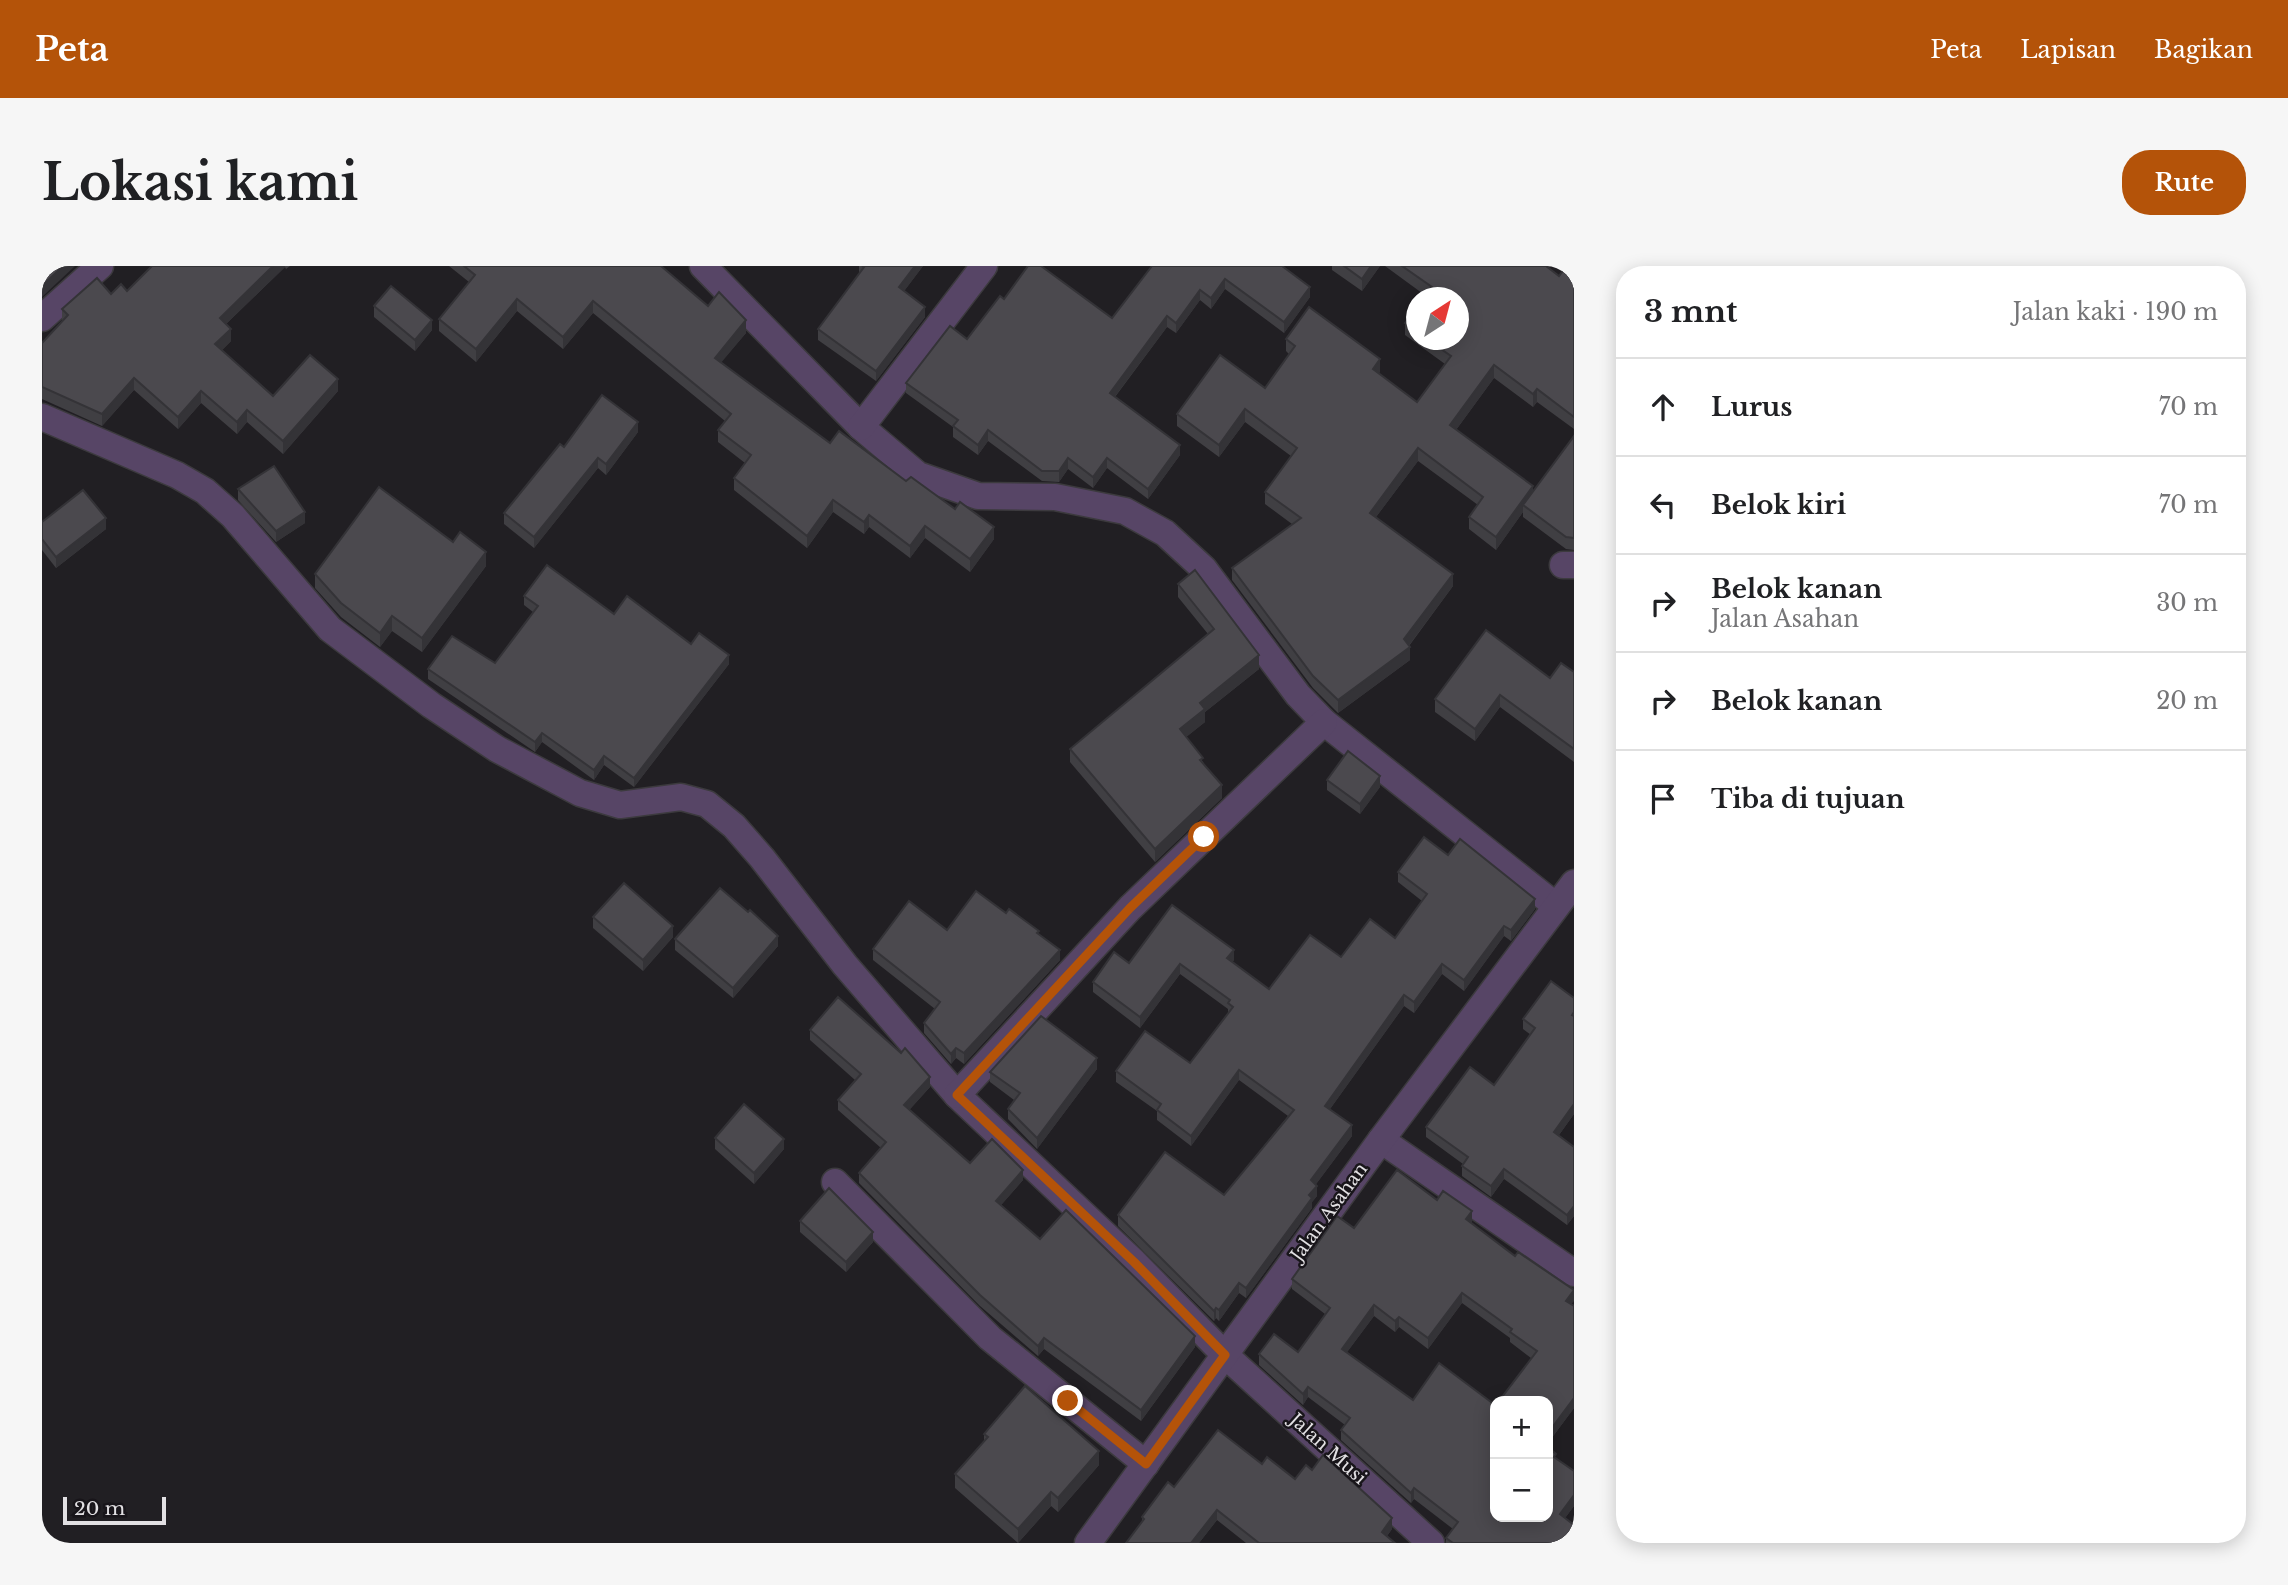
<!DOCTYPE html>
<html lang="id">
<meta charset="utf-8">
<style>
body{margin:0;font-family:"Libre Baskerville",serif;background:#f6f6f6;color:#202124}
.controls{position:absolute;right:21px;bottom:21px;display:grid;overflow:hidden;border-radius:14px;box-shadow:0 4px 18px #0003}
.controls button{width:63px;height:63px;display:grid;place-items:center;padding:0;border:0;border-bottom:2px solid #e0e0e0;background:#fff;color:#202124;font:35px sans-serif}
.compass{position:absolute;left:1364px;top:21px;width:63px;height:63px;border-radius:50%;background:#fff;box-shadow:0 4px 18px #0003;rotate:36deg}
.scale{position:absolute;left:21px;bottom:18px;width:103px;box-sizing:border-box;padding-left:7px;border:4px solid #e2e0e3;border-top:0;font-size:19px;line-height:24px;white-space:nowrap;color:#e2e0e3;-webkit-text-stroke:5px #18151a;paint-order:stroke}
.stop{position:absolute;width:21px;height:21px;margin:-16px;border:5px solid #b45309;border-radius:50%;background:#fff}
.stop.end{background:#b45309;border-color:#fff;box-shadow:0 2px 7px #0008}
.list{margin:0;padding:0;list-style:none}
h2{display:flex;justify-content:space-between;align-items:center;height:91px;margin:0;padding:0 28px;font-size:30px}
h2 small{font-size:23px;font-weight:400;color:#757577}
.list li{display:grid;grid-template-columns:46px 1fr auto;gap:21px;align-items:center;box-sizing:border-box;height:98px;padding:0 28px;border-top:2px solid #e0e0e0}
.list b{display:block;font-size:26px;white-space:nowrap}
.list p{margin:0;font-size:23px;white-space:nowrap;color:#757577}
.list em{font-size:23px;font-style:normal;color:#757577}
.icon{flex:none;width:38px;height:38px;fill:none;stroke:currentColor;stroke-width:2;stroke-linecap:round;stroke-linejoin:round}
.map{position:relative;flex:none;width:1532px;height:1277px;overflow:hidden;border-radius:28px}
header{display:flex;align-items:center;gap:42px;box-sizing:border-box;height:98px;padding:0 35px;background:#b45309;color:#fff}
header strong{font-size:33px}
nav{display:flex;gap:38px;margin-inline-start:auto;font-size:24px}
.intro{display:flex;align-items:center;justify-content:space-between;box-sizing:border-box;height:168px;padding:0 42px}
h1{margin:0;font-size:49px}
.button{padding:18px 32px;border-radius:28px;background:#b45309;color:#fff;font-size:24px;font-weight:700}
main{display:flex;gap:42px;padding:0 42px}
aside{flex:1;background:#fff;border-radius:28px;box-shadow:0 4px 18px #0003}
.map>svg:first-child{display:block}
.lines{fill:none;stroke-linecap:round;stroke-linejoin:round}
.street-casing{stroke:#3c3a3e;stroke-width:29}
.street{stroke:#574566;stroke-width:26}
.wall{fill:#403f43}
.shaded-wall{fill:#343337}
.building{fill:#4b494e;stroke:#343337;stroke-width:2}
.route{stroke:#b45309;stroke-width:9}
.labels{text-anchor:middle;stroke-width:5;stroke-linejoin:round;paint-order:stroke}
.street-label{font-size:18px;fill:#e2e0e3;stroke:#18151a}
</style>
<header>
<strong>Peta</strong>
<nav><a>Peta</a><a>Lapisan</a><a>Bagikan</a></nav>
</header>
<div class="intro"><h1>Lokasi kami</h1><a class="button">Rute</a></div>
<main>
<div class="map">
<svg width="1532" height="1277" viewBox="0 0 1532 1277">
<rect width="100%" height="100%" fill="#211f23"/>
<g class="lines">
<defs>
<g id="street">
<path d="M661 0 819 161 876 209 936 230 1013 231 1083 245 1123 267 1162 303 1256 429 1282 456 1514 640"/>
<path d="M0 52 58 0"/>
<path d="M0 151 135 209 163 225 191 250 288 363 389 439 455 483 538 527 578 539 639 531 665 538 692 560 720 592 803 699 915 829 1092 996 1183 1089 1389 1277"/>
<path d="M819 161 942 0"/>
<path d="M1521 299H1532"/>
<path d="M915 829 1088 642 1282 456"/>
<path d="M1339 874 1532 1007"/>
<path d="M793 916 948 1072 1104 1198"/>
<path d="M1046 1277 1339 874 1532 617"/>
</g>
</defs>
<use href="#street" class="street-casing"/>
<use href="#street" class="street"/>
</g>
<g class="wall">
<path d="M110 0H248L244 3 243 1 184 58 189 75 180 84 231 130 296 125 241 188 205 156 195 168 159 137 136 163 92 124 60 160 0 133V77L20 55V43L69 28 85 25Z"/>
<path d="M407 0H619L666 40 704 67 679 96 788 177 864 215 952 273 928 306 883 272 868 292 827 261 822 268 791 246 765 282 692 224V212L703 197 676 176V164L683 155 551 47 521 83 475 45 434 96 397 65V53L427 16Z"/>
<path d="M817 0H881L862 25 883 51 834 115 776 74V63L817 8Z"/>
<path d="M1110 0H1240L1268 31 1242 67 1183 23 1169 43 1158 34 1134 67 1125 61 1073 131 1138 189 1106 233 1065 202 1051 222 1026 203 1017 216 1000 215 946 175 936 189 911 171V161L864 127V117L925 73 962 33 1070 52Z"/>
<path d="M1290 0H1338L1320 25 1290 4Z"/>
<path d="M1343 0H1504L1517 10 1532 9V163L1495 136 1491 141 1452 112 1414 164 1491 225 1532 170V284L1524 283 1481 251V246L1454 284 1427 263V251L1436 239 1376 195 1334 251 1411 320 1367 380 1368 394 1296 447 1271 422 1190 314V302L1250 258 1223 238V226L1249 190 1203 156 1177 191 1135 160V148L1223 122 1247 88 1244 85V73L1338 106 1336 107 1375 136 1403 98 1363 69V57L1375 42V74H1417L1384 30Z"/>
<path d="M332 40 390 64 373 85 332 51Z"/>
<path d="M596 166 564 209 556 202 492 282 462 258V247L522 181Z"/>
<path d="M196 223 263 257 234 276 196 234Z"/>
<path d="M0 256 64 263 14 302 0 284Z"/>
<path d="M444 300 380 386 350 365 338 381 299 351 273 322V308Z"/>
<path d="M1136 318 1217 403 1163 446V456L1144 471 1161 496 1180 532 1113 596 1028 496V483L1166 368 1136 331Z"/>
<path d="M482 330 572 348 649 378 687 398 592 521 562 499 552 514 500 476 493 486 386 413V403L453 397 491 346 482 339Z"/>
<path d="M1532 406V496L1458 441 1433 475 1393 446V433Z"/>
<path d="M1285 514 1338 521 1318 548 1285 524Z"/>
<path d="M1406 589 1493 643 1469 675 1462 670 1422 725 1400 708 1372 747 1362 740 1288 843 1310 870 1274 918 1275 930 1270 936V942L1204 1032 1197 1027 1177 1055 1174 1052 1172 1055 1076 960V949L1182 929 1246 850 1197 814 1149 880 1115 854V845L1074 816V805L1148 797 1186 747V743L1138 708 1098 762 1051 726V716L1087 697 1192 694 1190 696 1227 723 1299 691 1353 672 1380 635 1356 616V606Z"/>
<path d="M964 647 997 668 1018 694 922 798 914 792 909 798 882 767V757L893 743 831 694V683Z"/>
<path d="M551 651 631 671 601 705 551 662Z"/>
<path d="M633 673 736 680 691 732 633 684Z"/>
<path d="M1532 732V848L1517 869 1532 881V950L1525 959 1462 913 1449 931 1420 910V900L1421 898 1384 871V861L1452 819 1489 769 1481 763V753Z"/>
<path d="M768 764 888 821 867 844 928 897 981 914 959 939 998 973 1153 1081 1099 1155 1002 1083 996 1090 938 1040 817 917V907L839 882 796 844V834L813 814 768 774Z"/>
<path d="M1055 803 995 883 966 853V843L972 834 948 816V806Z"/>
<path d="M673 872 742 883 712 918 673 883Z"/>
<path d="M1395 934 1430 956 1429 957 1532 1040V1142L1506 1177 1489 1092 1468 1076V1072L1420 1037 1386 1083 1357 1061 1353 1066 1332 1050 1305 1086 1371 1134 1514 1192 1532 1205V1240L1523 1252 1532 1277H1404V1272L1411 1263 1372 1233 1369 1237 1299 1174V1164L1303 1159 1266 1131 1261 1139 1217 1099V1088L1256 1086 1283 1048 1250 1023V1013L1312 962Z"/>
<path d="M758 955 831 976 804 1006 758 966Z"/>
<path d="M942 1168 1057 1199 1016 1246 1009 1240 976 1277 913 1222V1208L942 1176Z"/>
<path d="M1220 1198 1253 1213 1350 1263 1345 1270 1353 1277H1204L1175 1254 1157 1277H1084L1100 1257V1251L1132 1221Z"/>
</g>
<g class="shaded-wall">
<path d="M21 0H33L0 31V20Z"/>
<path d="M231 0H243V1L178 64V52Z"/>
<path d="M873 0H881L857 32V21Z"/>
<path d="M1329 0H1338L1320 25V13Z"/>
<path d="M1183 13V23L1169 43V32Z"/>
<path d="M1268 21V31L1242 67V56Z"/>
<path d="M1158 24V34L1134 67V57Z"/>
<path d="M475 33V45L434 96V83Z"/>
<path d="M551 35V47L521 83V71Z"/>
<path d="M883 41V51L834 115V105Z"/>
<path d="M1125 50V61L1068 137V127Z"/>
<path d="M390 54V64L373 85V74Z"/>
<path d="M704 54V67L673 104V92Z"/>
<path d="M189 63V75L173 91V78Z"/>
<path d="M1338 93V106L1331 115V103Z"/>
<path d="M1452 99V112L1408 172V159Z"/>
<path d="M92 112V124L60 160V148Z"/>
<path d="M296 113V125L241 188V175Z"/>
<path d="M1495 123V136L1491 141V128Z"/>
<path d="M159 125V137L136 163V151Z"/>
<path d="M1203 143V156L1177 191V179Z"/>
<path d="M205 144V156L195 168V156Z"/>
<path d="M596 156V166L564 209V198Z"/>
<path d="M946 164V175L936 189V179Z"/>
<path d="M1138 179V189L1106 233V223Z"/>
<path d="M1376 182V195L1328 259V247Z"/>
<path d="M556 192V202L492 282V271Z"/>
<path d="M1026 192V203L1017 216V205Z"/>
<path d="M1065 192V202L1051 222V211Z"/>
<path d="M1491 220V233L1481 239V246L1454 284V271Z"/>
<path d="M791 234V246L765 282V270Z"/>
<path d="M263 246V257L234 276V265Z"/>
<path d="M827 249V261L822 268V256Z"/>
<path d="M64 252V263L14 302V291Z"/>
<path d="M883 260V272L868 292V280Z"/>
<path d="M952 261V273L928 306V293Z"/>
<path d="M444 286V300L380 386V372Z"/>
<path d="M1411 308V320L1362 386V373Z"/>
<path d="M350 350V365L338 381V367Z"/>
<path d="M1368 381V394L1296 447V434Z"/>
<path d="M687 389V398L592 521V512Z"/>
<path d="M1217 389V403L1163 446V456L1138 476V463L1158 437Z"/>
<path d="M1458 429V441L1433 475V463Z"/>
<path d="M500 467V476L493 486V476Z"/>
<path d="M562 490V499L552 514V504Z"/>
<path d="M1338 510V521L1318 548V538Z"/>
<path d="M1180 519V532L1113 596V583Z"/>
<path d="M1493 633V643L1469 675V664Z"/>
<path d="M631 660V671L601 705V694Z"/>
<path d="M1462 660V670L1422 725V714Z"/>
<path d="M736 670V680L691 732V722Z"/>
<path d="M1018 684V694L922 798V787Z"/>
<path d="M1192 684V694L1185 703V692Z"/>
<path d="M1138 698V708L1098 762V751Z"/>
<path d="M1400 698V708L1372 747V736Z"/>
<path d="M1362 729V740L1283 850V840Z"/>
<path d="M914 782V792L909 798V788Z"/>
<path d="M1055 792V803L995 883V872Z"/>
<path d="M1197 804V814L1149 880V870Z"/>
<path d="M888 811V821L862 850V839Z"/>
<path d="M1532 838V848L1512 876V866Z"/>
<path d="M1310 859V870L1269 925V914Z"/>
<path d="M742 873V883L712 918V907Z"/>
<path d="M1462 903V913L1449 931V920Z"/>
<path d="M981 904V914L954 945V935Z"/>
<path d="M1275 920V930L1270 936V942L1204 1032V1022L1267 929Z"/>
<path d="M1532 940V950L1525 959V949Z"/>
<path d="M1430 945V956L1424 964V953Z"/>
<path d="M831 966V976L804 1006V996Z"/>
<path d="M1197 1017V1027L1177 1055V1044Z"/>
<path d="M1532 1024V1035L1524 1045V1035Z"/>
<path d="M1420 1027V1037L1386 1083V1072Z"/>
<path d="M1332 1039V1050L1300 1093V1083Z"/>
<path d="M1174 1042V1052L1172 1055V1045Z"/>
<path d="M1357 1051V1061L1353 1066V1055Z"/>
<path d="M1153 1070V1081L1099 1155V1144Z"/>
<path d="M1002 1072V1083L996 1090V1080Z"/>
<path d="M1266 1121V1131L1261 1139V1128Z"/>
<path d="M1532 1132V1142L1506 1177V1167Z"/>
<path d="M1057 1185V1199L1016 1246V1232Z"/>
<path d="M1372 1222V1233L1369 1237V1227Z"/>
<path d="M1009 1226V1240L976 1277V1263Z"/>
<path d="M1532 1229V1240L1518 1259V1248Z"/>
<path d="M1175 1244V1254L1157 1277H1149Z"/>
<path d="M1350 1252V1263L1340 1277V1266Z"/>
</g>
<g class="building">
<path d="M0 0H21L0 20Z"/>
<path d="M110 0H231L178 52 189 63 173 78 231 130 268 89 296 113 241 175 205 144 195 156 159 125 136 151 92 112 60 148 0 121V77L26 49 20 43 55 12 69 28 79 18 85 25Z"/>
<path d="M422 0H619L666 40 677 26 704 54 673 92 788 177 797 165 864 215 869 211 913 243 918 236 952 261 928 293 883 260 868 280 827 249 822 256 791 234 765 270 692 212 709 189 676 164 689 148 551 35 521 71 475 33 434 83 397 53 433 9Z"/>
<path d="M820 0H873L857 21 883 41 834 105 776 63 822 1Z"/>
<path d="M986 0H999L1070 52 1110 0H1240L1268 21 1242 56 1183 13 1169 32 1158 24 1134 57 1125 50 1068 127 1138 179 1106 223 1065 192 1051 211 1026 192 1017 205H1000L946 164 936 179 911 160 916 154 864 117 908 60 925 73 958 30 962 33Z"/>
<path d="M1302 0H1329L1320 13Z"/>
<path d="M1360 0H1504L1517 10 1523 2 1532 9V151L1495 123 1491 128 1452 99 1408 159 1491 220 1454 271 1427 251 1441 231 1376 182 1328 247 1411 308 1362 373 1368 381 1296 434 1271 410 1190 302 1259 252 1223 226 1255 182 1203 143 1177 179 1135 148 1178 89 1223 122 1253 80 1244 73 1267 41 1338 93 1331 103 1375 136 1409 90 1386 74H1417V32H1382L1390 21Z"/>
<path d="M349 20 390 54 373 74 332 40Z"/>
<path d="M1375 42V65L1363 57Z"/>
<path d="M560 129 596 156 564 198 556 192 492 271 462 247 518 178 522 181Z"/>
<path d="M1532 170V272L1524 271 1481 239Z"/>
<path d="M232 200 263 246 234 265 196 223Z"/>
<path d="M337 221 411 276 418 266 444 286 380 372 350 350 338 367 299 337 273 308Z"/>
<path d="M41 224 64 252 14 291 0 273V256Z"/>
<path d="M505 299 572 348 585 330 649 378 657 367 687 389 592 512 562 490 552 504 500 467 493 476 386 403 410 370 453 397 496 340 482 330Z"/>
<path d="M1153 304 1217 389 1158 437 1163 443 1138 463 1161 492 1158 494 1180 519 1113 583 1028 483 1172 363 1136 318Z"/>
<path d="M1444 364 1508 412 1519 397 1532 406V483L1458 429 1433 463 1393 433Z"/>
<path d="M1306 485 1338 510 1318 538 1285 514Z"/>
<path d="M1382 571 1406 589 1418 573 1493 633 1469 664 1462 660 1422 714 1400 698 1372 736 1362 729 1283 840 1310 859 1269 914 1275 920 1267 929 1270 932 1204 1022 1197 1017 1177 1044 1174 1042 1172 1045 1076 949 1123 886 1182 929 1252 844 1197 804 1149 870 1115 844 1119 838 1074 805 1103 765 1148 797 1191 741 1186 737 1188 734 1138 698 1098 751 1051 716 1072 686 1087 697 1130 639 1192 684 1185 692 1227 723 1268 669 1299 691 1328 653 1353 672 1385 628 1356 606Z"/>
<path d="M582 617 631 660 601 694 551 651Z"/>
<path d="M678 622 706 646 708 644 736 670 691 722 633 673Z"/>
<path d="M934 625 964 647 967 643 997 665 995 667 1018 684 922 787 914 782 909 788 882 757 898 736 831 683 867 635 905 664Z"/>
<path d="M1509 715 1532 732V746L1530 749 1532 750V838L1512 866 1532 881V940L1525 949 1462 903 1449 920 1420 900 1426 891 1384 861 1428 801 1452 819 1493 762 1481 753Z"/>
<path d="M796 731 859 787 863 782 888 811 862 839 928 897 950 873 981 904 954 935 998 973 1024 944 1153 1070 1099 1144 1002 1072 996 1080 938 1029 817 907 844 876 796 834 819 808 768 764Z"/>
<path d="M999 750 1055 792 995 872 966 843 978 827 948 806Z"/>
<path d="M702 838 742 873 712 907 673 872Z"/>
<path d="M1355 904 1395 934 1401 925 1430 945 1424 953 1473 990 1476 986 1532 1024 1524 1035 1532 1040V1132L1506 1167V1135H1457L1495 1085 1468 1066 1470 1063 1420 1027 1386 1072 1357 1051 1353 1055 1332 1039 1300 1083 1371 1134 1397 1097 1453 1139V1251H1506V1181L1514 1188 1512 1191 1532 1205V1229L1518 1248 1532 1259V1277H1411L1404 1272 1416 1256 1372 1222 1369 1227 1299 1164 1308 1152 1266 1121 1261 1128 1217 1088 1232 1068 1256 1086 1288 1042 1250 1013 1295 950 1312 962Z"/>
<path d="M787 922 831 966 804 996 758 955Z"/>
<path d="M983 1120 1057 1185 1016 1232 1009 1226 976 1263 913 1208 946 1171 942 1168Z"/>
<path d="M1176 1164 1220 1198 1225 1191 1253 1213 1264 1199 1270 1204 1281 1189 1350 1252 1340 1266 1353 1277H1217L1175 1244 1149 1277H1084L1102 1253 1100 1251 1126 1216 1132 1221Z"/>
</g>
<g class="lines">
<path class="route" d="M1026 1135 1104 1198 1183 1089 1092 996 915 829 1088 642 1162 571"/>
</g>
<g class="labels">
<g class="street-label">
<text transform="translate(1287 946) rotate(-54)" y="6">Jalan Asahan</text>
<text transform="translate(1286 1183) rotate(42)" y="6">Jalan Musi</text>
</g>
</g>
</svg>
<div class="controls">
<button>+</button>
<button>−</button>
</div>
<svg class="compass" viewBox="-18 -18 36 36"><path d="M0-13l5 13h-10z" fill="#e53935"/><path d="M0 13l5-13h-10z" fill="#757577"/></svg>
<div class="scale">20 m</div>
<div class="stop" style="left:1162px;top:571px"></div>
<div class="stop end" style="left:1026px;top:1135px"></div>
</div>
<aside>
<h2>3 mnt<small>Jalan kaki · 190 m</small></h2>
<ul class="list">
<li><svg class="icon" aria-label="ahead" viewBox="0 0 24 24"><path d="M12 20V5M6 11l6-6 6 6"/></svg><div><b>Lurus</b></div><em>70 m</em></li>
<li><svg class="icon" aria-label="left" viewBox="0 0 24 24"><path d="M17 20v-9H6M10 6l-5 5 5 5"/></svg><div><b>Belok kiri</b></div><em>70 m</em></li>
<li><svg class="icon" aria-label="right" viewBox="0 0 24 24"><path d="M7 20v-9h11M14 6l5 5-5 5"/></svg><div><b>Belok kanan</b><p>Jalan Asahan</p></div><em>30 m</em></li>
<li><svg class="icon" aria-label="right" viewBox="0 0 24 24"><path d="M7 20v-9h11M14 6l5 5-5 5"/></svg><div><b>Belok kanan</b></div><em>20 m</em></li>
<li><svg class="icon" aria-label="arrive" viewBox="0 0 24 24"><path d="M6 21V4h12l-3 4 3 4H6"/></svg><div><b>Tiba di tujuan</b></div></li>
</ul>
</aside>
</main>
